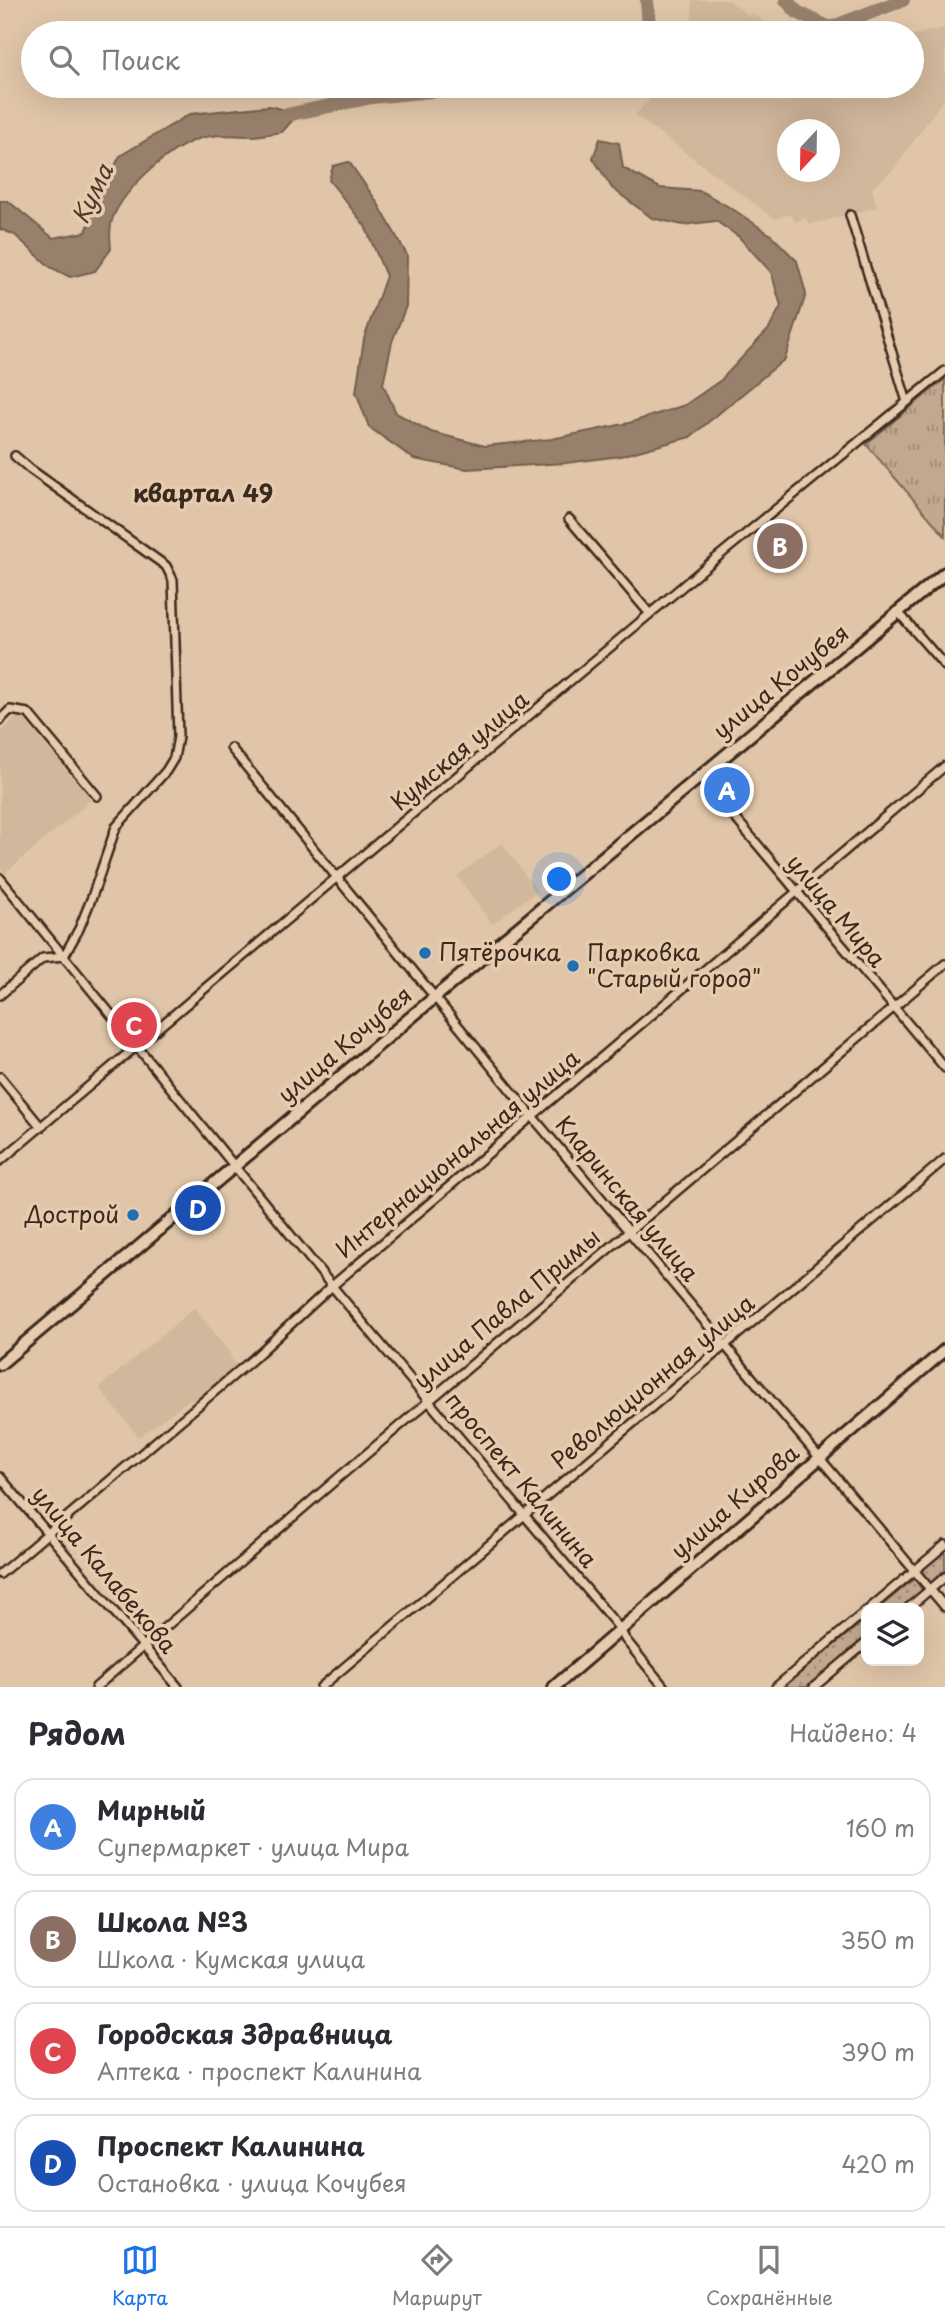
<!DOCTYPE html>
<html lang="ru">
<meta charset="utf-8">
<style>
body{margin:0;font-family:"Playpen Sans",sans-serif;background:#f7f7f7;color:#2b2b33}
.controls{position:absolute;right:21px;bottom:21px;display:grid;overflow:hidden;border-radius:14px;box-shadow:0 7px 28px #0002}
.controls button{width:63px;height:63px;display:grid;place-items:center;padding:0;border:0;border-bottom:2px solid #e1e1e2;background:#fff;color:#2b2b33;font:35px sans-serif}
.compass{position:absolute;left:777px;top:119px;width:63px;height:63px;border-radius:50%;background:#fff;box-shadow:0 7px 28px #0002;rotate:202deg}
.you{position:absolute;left:560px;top:880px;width:24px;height:24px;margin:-18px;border:5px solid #fff;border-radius:50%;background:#1a73e8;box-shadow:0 0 0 10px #1a73e833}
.badge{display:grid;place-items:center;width:46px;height:46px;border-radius:50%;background:#1a73e8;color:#fff;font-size:23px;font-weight:700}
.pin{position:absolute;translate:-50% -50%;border:4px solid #fff;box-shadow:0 2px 7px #0006}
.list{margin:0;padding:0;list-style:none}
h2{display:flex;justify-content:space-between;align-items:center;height:91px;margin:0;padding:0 28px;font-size:30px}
h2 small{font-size:23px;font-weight:400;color:#7c7c81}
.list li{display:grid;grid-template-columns:46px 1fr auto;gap:21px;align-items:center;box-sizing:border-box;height:98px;margin:0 14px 14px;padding:0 14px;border:2px solid #e1e1e2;border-radius:21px}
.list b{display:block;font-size:26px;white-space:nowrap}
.list p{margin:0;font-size:23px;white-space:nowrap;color:#7c7c81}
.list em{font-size:23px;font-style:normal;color:#7c7c81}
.icon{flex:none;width:38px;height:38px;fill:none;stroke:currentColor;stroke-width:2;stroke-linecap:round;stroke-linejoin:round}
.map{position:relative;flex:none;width:945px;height:1687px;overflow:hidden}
.search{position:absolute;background:#fff;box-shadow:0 7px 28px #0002;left:21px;right:21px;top:21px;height:77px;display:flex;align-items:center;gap:18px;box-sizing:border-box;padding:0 24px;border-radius:38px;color:#7c7c81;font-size:26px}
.sheet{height:539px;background:#fff}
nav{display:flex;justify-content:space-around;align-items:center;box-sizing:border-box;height:98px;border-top:2px solid #e1e1e2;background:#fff;font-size:19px;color:#7c7c81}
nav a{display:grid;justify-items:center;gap:4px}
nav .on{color:#1a73e8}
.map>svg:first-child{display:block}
.built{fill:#d1b79b;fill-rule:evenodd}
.grass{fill:url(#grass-dots);stroke:#7e6956;stroke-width:2}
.park{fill:url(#park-tufts);stroke:#7e6956;stroke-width:2}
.water{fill:#98816c;stroke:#735e4d;stroke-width:2}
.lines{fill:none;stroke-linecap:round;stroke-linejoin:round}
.river{stroke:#98816c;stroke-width:14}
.street-casing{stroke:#3b2a1e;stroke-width:12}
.secondary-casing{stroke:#3b2a1e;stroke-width:16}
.primary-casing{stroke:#3b2a1e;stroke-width:16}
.street{stroke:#e7cbae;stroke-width:7}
.secondary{stroke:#e7cbae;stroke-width:10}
.primary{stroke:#e7cbae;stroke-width:10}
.poi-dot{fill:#1f6fb2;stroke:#e7cbae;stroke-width:2.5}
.labels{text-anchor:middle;stroke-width:7;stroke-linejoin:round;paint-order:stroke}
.street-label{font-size:23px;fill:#3b2a1e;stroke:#e7cbae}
.poi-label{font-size:23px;fill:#3b2a1e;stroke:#e7cbae;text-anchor:start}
.water-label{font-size:24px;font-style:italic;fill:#4e3b2e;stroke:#e7cbae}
.neighbourhood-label{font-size:24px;font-weight:bold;fill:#3b2a1e;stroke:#e7cbae}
</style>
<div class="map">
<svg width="945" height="1687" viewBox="0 0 945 1687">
<defs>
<pattern id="grass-dots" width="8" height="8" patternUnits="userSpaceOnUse" patternTransform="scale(1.75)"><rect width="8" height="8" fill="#c2a88f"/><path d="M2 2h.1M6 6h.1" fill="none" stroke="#9f8974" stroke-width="1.8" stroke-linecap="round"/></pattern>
<pattern id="park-tufts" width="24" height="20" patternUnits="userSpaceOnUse" patternTransform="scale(1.75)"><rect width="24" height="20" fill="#c2a88f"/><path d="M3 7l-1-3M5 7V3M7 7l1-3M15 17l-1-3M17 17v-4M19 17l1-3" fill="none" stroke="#9f8974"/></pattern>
</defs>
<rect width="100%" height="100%" fill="#e0c5a8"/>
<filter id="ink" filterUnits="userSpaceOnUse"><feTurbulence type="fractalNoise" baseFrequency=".0143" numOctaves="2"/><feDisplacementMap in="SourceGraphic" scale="14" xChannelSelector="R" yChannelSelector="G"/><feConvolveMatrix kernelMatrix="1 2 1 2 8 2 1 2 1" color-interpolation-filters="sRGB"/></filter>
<g filter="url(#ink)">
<g class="built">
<path d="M692 0H729L750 17 753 13 779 33H692Z"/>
<path d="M945 28V97L893 170 872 188 877 207 809 225 806 218 795 222 791 214 775 219 635 115 663 86H912V35ZM788 130H830V172H788Z"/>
<path d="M21 714 91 800 5 873 0 867V732Z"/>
<path d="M502 843 537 891 492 924 457 876Z"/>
<path d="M194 1308 231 1353 229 1356 237 1365 195 1403 190 1399 139 1437 99 1388Z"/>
</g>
<g class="grass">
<path d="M945 1551V1573L931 1584 919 1572Z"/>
<path d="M914 1579 923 1591 902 1608H879Z"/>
<path d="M866 1619V1638L806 1687H783Z"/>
</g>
<path class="park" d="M945 379V536L866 444Z"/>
<g class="water">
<path d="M269 106 299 113 282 132C272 133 260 136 250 136 233 136 217 133 201 138 169 148 127 186 113 217 109 227 110 238 111 249L95 271 70 277 50 267 15 235 0 229V201H8L53 238 86 232 99 197 120 156 190 114Z"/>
<path d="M600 139 619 143 623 168 660 188 701 191 734 210 771 235 797 261 806 294 785 359 690 437 620 456 566 463 467 469 414 459 369 427 356 392 364 339 386 276 365 226 329 180 333 166 349 162 377 202 407 255 406 306 392 342 383 384 396 413 431 432 485 446 552 439 629 423 685 405 721 380 769 329 781 306 771 272 739 237 716 221 683 225 652 218 612 188 593 158Z"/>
</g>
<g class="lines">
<g class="river">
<path d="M786 0 797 12 830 28 903 0"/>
<path d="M646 33 649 28 647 0"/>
<path d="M282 116 372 97 481 86"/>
</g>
<defs>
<g id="street">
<path d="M850 215 907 402"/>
<path d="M569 519 650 614"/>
<path d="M899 613 945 666"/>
<path d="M0 720 10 710 28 713 97 796"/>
<path d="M231 748 532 1116 945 1607"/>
<path d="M700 776 945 1068"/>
<path d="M0 878 332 1286 620 1629 625 1639 664 1687"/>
<path d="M0 995 43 958 64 956 79 929 92 897 116 827 166 771 174 758 178 737 173 580 166 566 30 469 15 456"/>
<path d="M0 1077 41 1127"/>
<path d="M0 1161 709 564 945 371"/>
<path d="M0 1477 178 1687"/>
<path d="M0 1574 254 1358 332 1286 945 766"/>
<path d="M870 1608 945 1545"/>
<path d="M908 1608 945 1577"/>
<path d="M96 1687 338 1478 945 964"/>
<path d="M321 1687 945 1159"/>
<path d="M776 1687 866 1611"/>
<path d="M814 1687 866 1643"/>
</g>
<path id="secondary" d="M554 1687 945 1350"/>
<path id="primary" d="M0 1364 435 997 945 573"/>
</defs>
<use href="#street" class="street-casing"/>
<use href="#secondary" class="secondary-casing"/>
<use href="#primary" class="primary-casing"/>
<use href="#street" class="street"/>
<use href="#secondary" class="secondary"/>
<use href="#primary" class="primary"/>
</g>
</g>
<g class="poi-dot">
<circle cx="425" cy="953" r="7"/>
<circle cx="573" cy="966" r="7"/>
<circle cx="133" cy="1215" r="7"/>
</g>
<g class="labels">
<g class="street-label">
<text transform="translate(781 682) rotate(-39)" y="8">улица Кочубея</text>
<text transform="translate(460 751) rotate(-40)" y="8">Кумская улица</text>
<text transform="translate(836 911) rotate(50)" y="8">улица Мира</text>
<text transform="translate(345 1045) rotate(-40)" y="8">улица Кочубея</text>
<text transform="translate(458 1154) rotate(-40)" y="8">Интернациональная улица</text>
<text transform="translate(627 1199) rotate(50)" y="8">Кларинская улица</text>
<text transform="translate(507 1309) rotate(-40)" y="8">улица Павла Примы</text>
<text transform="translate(653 1382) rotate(-40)" y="8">Революционная улица</text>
<text transform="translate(521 1480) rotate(50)" y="8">проспект Калинина</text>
<text transform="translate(735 1502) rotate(-41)" y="8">улица Кирова</text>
<text transform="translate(104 1570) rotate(50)" y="8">улица Калабекова</text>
</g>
<g class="poi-label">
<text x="439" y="961">Пятёрочка</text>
<text x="587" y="961">Парковка<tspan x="587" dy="26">"Старый город"</tspan></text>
<text x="119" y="1223" text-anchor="end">Дострой</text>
</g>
<g class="water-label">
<text transform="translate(93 194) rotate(-64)" y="8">Кума</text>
</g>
<g class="neighbourhood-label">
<text x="203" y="502">квартал 49</text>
</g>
</g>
</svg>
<div class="controls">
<button><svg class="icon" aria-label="layers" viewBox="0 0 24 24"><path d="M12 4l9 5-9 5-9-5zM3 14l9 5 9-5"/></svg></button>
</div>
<svg class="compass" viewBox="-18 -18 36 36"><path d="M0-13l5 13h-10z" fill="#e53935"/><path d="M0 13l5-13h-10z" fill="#7c7c81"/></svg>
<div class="you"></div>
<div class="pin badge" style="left:727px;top:790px;background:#3f7fe0">A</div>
<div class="pin badge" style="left:780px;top:546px;background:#8d6e63">B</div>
<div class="pin badge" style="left:134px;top:1025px;background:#e0444e">C</div>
<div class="pin badge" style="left:198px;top:1208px;background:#1a4fb4">D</div>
<div class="search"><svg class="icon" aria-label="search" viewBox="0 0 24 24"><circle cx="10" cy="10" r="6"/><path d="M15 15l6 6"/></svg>Поиск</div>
</div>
<section class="sheet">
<h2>Рядом<small>Найдено: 4</small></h2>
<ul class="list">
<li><span class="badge" style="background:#3f7fe0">A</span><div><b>Мирный</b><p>Супермаркет · улица Мира</p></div><em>160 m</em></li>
<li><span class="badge" style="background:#8d6e63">B</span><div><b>Школа №3</b><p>Школа · Кумская улица</p></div><em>350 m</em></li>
<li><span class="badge" style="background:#e0444e">C</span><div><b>Городская Здравница</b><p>Аптека · проспект Калинина</p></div><em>390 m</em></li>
<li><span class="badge" style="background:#1a4fb4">D</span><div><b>Проспект Калинина</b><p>Остановка · улица Кочубея</p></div><em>420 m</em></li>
</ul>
</section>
<nav>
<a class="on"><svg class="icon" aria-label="map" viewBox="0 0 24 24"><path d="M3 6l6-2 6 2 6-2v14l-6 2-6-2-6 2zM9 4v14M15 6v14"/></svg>Карта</a>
<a><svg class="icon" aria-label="directions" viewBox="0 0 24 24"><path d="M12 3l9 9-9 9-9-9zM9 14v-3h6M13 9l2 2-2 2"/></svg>Маршрут</a>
<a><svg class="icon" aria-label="saved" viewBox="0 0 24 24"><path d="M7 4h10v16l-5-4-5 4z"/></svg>Сохранённые</a>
</nav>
